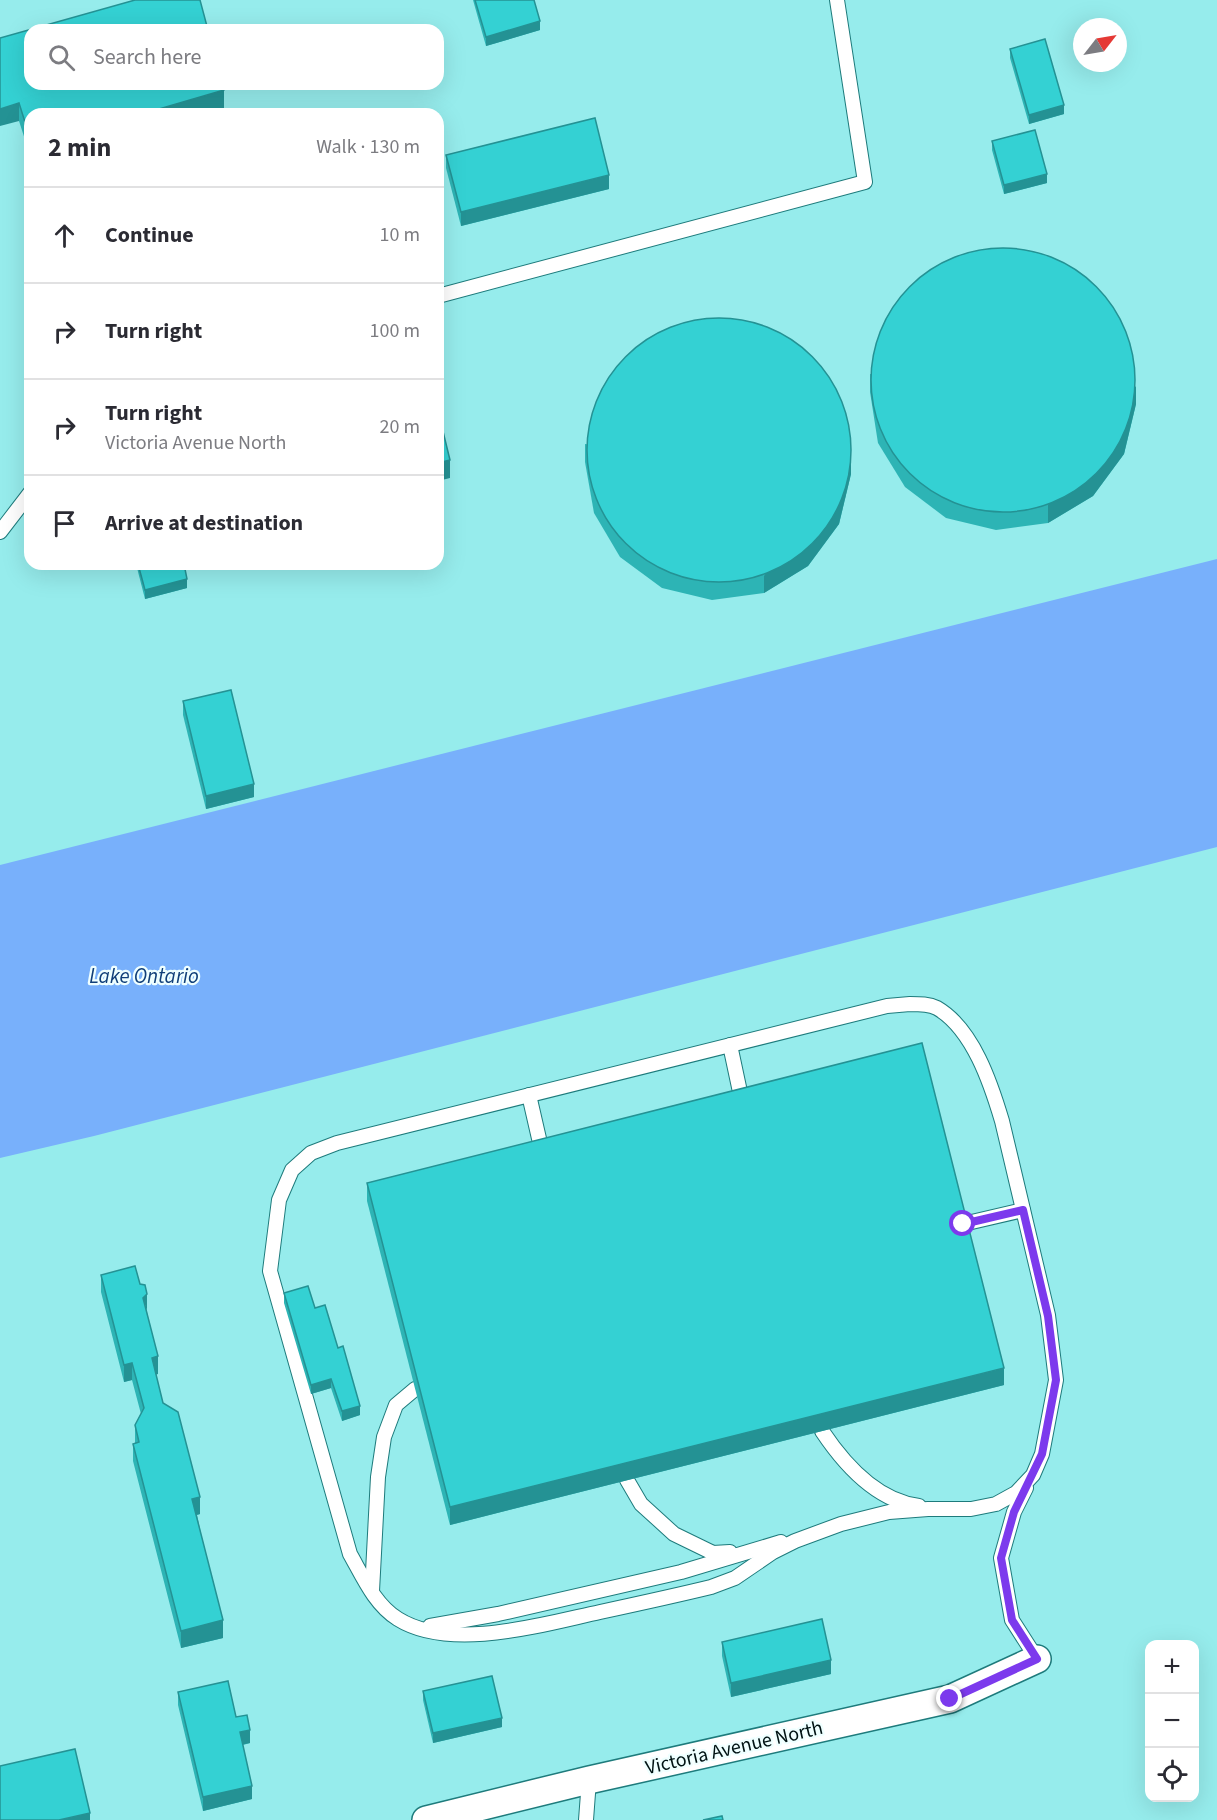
<!DOCTYPE html>
<meta charset="utf-8">
<style>
body{margin:0;font-family:"Source Sans 3",sans-serif;background:#f7f7f7;color:#2b2b33}
.controls{position:absolute;right:18px;bottom:18px;display:grid;overflow:hidden;border-radius:12px;box-shadow:0 6px 24px #0002}
.controls button{width:54px;height:54px;display:grid;place-items:center;padding:0;border:0;border-bottom:2px solid #e1e1e2;background:#fff;color:#2b2b33;font:30px sans-serif}
.compass{position:absolute;left:1073px;top:18px;width:54px;height:54px;border-radius:50%;background:#fff;box-shadow:0 6px 24px #0002;rotate:59deg}
.stop{position:absolute;width:18px;height:18px;margin:-14px;border:4px solid #7c3aed;border-radius:50%;background:#fff}
.stop.end{background:#7c3aed;border-color:#fff;box-shadow:0 2px 6px #0008}
.list{margin:0;padding:0;list-style:none}
h2{display:flex;justify-content:space-between;align-items:center;height:78px;margin:0;padding:0 24px;font-size:26px}
h2 small{font-size:20px;font-weight:400;color:#7c7c81}
.list li{display:grid;grid-template-columns:39px 1fr auto;gap:18px;align-items:center;box-sizing:border-box;height:96px;padding:0 24px;border-top:2px solid #e1e1e2}
.list b{display:block;font-size:22px;white-space:nowrap}
.list p{margin:0;font-size:20px;white-space:nowrap;color:#7c7c81}
.list em{font-size:20px;font-style:normal;color:#7c7c81}
.icon{flex:none;width:33px;height:33px;fill:none;stroke:currentColor;stroke-width:2;stroke-linecap:round;stroke-linejoin:round}
.map{position:relative;flex:none;width:1217px;height:1820px;overflow:hidden}
.search{position:absolute;background:#fff;box-shadow:0 6px 24px #0002;left:24px;top:24px;width:420px;height:66px;display:flex;align-items:center;gap:15px;box-sizing:border-box;padding:0 21px;border-radius:18px;color:#7c7c81;font-size:22px}
.panel{position:absolute;background:#fff;box-shadow:0 6px 24px #0002;left:24px;top:108px;width:420px;height:462px;border-radius:18px}
.map>svg:first-child{display:block}
.water{fill:#78b0fb}
.lines{fill:none;stroke-linecap:round;stroke-linejoin:round}
.lane-casing{stroke:#1e7b7c;stroke-width:16}
.street-casing{stroke:#1e7b7c;stroke-width:30}
.lane{stroke:#fff;stroke-width:14}
.street{stroke:#fff;stroke-width:27}
.wall{fill:#2db4b5}
.shaded-wall{fill:#249294}
.building{fill:#34d1d3;stroke:#249294;stroke-width:1.5}
.route{stroke:#7c3aed;stroke-width:8}
.labels{text-anchor:middle;stroke-width:4.5;stroke-linejoin:round;paint-order:stroke}
.street-label{font-size:20px;fill:#001213;stroke:#efffff}
.water-label{font-size:21px;font-style:italic;fill:#103f79;stroke:#efffff}
</style>
<div class="map">
<svg width="1217" height="1820" viewBox="0 0 1217 1820">
<rect width="100%" height="100%" fill="#96ecec"/>
<path class="water" d="M1217 559V847L94 1136 0 1158V865Z"/>
<g class="lines">
<defs>
<g id="lane">
<path d="M438 296 865 182 837 0"/>
<path d="M0 532 30 493"/>
<path d="M910 1004C920 1004 929 1004 937 1008 973 1029 991 1084 1002 1121L1048 1315 1056 1380 1042 1454 1033 1475 1016 1493 996 1504 971 1509H928L889 1512 841 1524 795 1541 773 1552 735 1578 711 1587C674 1596 637 1604 600 1612 544 1624 451 1652 398 1619 375 1605 363 1577 350 1554L270 1271 279 1200 292 1170 311 1153 337 1143 887 1006Z"/>
<path d="M730 1045 743 1106"/>
<path d="M529 1095 543 1156"/>
<path d="M963 1224 1023 1210"/>
<path d="M822 1431C844 1464 877 1501 919 1506"/>
<path d="M627 1480 641 1504 674 1534 713 1553 730 1552"/>
<path d="M1026 1488 1014 1512 1001 1558 1012 1620 1037 1659"/>
<path d="M372 1591 378 1477 384 1437 396 1405 415 1389"/>
<path d="M430 1626 498 1614 681 1572 781 1542"/>
<path d="M586 1820 589 1780"/>
</g>
<path id="street" d="M426 1820 589 1780 950 1699 1037 1659"/>
</defs>
<use href="#lane" class="lane-casing"/>
<use href="#street" class="street-casing"/>
<use href="#lane" class="lane"/>
<use href="#street" class="street"/>
</g>
<g class="wall">
<path d="M473 0H534L540 30 486 46Z"/>
<path d="M0 38 224 108 30 114V155L19 121Z"/>
<path d="M1010 49 1064 114 1029 124 1010 58Z"/>
<path d="M992 141 1047 183 1004 194 992 150Z"/>
<path d="M446 155 609 189 461 226 446 168Z"/>
<path d="M870 374 1136 404 1124 454 1093 496 1048 523 996 530 946 518 905 487 878 443 870 392Z"/>
<path d="M585 444 851 474 839 524 808 566 764 593 712 600 662 588 620 557 594 513 585 462Z"/>
<path d="M136 564H184L187 588 145 599Z"/>
<path d="M183 701 254 797 206 809 183 715Z"/>
<path d="M367 1183 1004 1385 450 1525 367 1201Z"/>
<path d="M101 1275 140 1284 147 1312 158 1374H156L163 1403 200 1514 197 1515 223 1638 181 1648 133 1461V1444L135 1443V1425L141 1414 132 1380 124 1382 101 1292Z"/>
<path d="M284 1293 315 1308 338 1348 360 1415 342 1421 331 1388 311 1394 284 1303Z"/>
<path d="M722 1642 831 1674 731 1697 722 1656Z"/>
<path d="M423 1691 502 1727 433 1743 423 1700Z"/>
<path d="M178 1692 236 1717 250 1743 243 1745 252 1799 203 1811 178 1705Z"/>
</g>
<g class="shaded-wall">
<path d="M540 21V30L486 46V37Z"/>
<path d="M224 90V108L202 114H142Z"/>
<path d="M19 103V121L0 126V109Z"/>
<path d="M1064 105V114L1029 124V115Z"/>
<path d="M1047 174V183L1004 194V185Z"/>
<path d="M609 175V189L461 226V212Z"/>
<path d="M1136 386V404L1124 454 1093 496 1048 523V505Z"/>
<path d="M851 456V474L839 524 808 566 764 593V576Z"/>
<path d="M450 460V478L438 481V463Z"/>
<path d="M187 579V588L145 599V590Z"/>
<path d="M254 784V797L206 809V796Z"/>
<path d="M147 1294V1311L143 1298Z"/>
<path d="M158 1356V1374L152 1376V1358Z"/>
<path d="M132 1363V1380L124 1382V1365Z"/>
<path d="M1004 1368V1385L450 1525V1507Z"/>
<path d="M331 1379V1388L311 1394V1385Z"/>
<path d="M360 1406V1415L342 1421V1411Z"/>
<path d="M200 1497V1514L192 1516V1499Z"/>
<path d="M223 1620V1638L181 1648V1631Z"/>
<path d="M831 1660V1674L731 1697V1683Z"/>
<path d="M502 1718V1727L433 1743V1733Z"/>
<path d="M250 1730V1743L240 1745V1732Z"/>
<path d="M252 1786V1799L203 1811V1797Z"/>
<path d="M90 1813V1820H59Z"/>
</g>
<g class="building">
<path d="M135 0H200L208 30H30V84H223L224 90 142 114H30V138L19 103 0 109V38Z"/>
<path d="M475 0H534L540 21 486 37Z"/>
<path d="M1045 39 1064 105 1029 115 1010 49Z"/>
<path d="M595 118 609 175 461 212 446 155Z"/>
<path d="M1035 130 1047 174 1004 185 992 141Z"/>
<circle cx="1003" cy="380" r="132"/>
<circle cx="719" cy="450" r="132"/>
<path d="M438 411 450 460 438 463Z"/>
<path d="M138 564H184L187 579 145 590Z"/>
<path d="M231 690 254 784 206 796 183 701Z"/>
<path d="M922 1043 1004 1368 450 1507 367 1183Z"/>
<path d="M135 1266 140 1284 145 1285 147 1294 143 1298 158 1356 152 1358 163 1403 178 1412 200 1497 192 1499 223 1620 181 1631 133 1444 139 1442 135 1425 144 1408 132 1363 124 1365 101 1275Z"/>
<path d="M308 1286 315 1308 325 1305 338 1348 343 1346 360 1406 342 1411 331 1379 311 1385 284 1293Z"/>
<path d="M822 1619 831 1660 731 1683 722 1642Z"/>
<path d="M492 1676 502 1718 433 1733 423 1691Z"/>
<path d="M228 1681 236 1717 247 1715 250 1730 240 1732 252 1786 203 1797 178 1692Z"/>
<path d="M75 1749 90 1813 59 1820H0V1766Z"/>
<path d="M722 1816 723 1820H703Z"/>
</g>
<g class="lines">
<path class="route" d="M950 1699 1037 1659 1012 1620 1001 1558 1014 1512 1042 1454 1056 1380 1048 1316 1023 1210 963 1224"/>
</g>
<g class="labels">
<g class="street-label">
<text transform="translate(734 1747) rotate(-13)" y="7">Victoria Avenue North</text>
</g>
<g class="water-label">
<text x="144" y="983">Lake Ontario</text>
</g>
</g>
</svg>
<div class="controls">
<button>+</button>
<button>−</button>
<button><svg class="icon" aria-label="locate" viewBox="0 0 24 24"><circle cx="12" cy="12" r="6"/><path d="M12 2v4M12 18v4M2 12h4M18 12h4"/></svg></button>
</div>
<svg class="compass" viewBox="-18 -18 36 36"><path d="M0-13l5 13h-10z" fill="#e53935"/><path d="M0 13l5-13h-10z" fill="#7c7c81"/></svg>
<div class="stop" style="left:963px;top:1224px"></div>
<div class="stop end" style="left:950px;top:1699px"></div>
<div class="search"><svg class="icon" aria-label="search" viewBox="0 0 24 24"><circle cx="10" cy="10" r="6"/><path d="M15 15l6 6"/></svg>Search here</div>
<section class="panel">
<h2>2 min<small>Walk · 130 m</small></h2>
<ul class="list">
<li><svg class="icon" aria-label="ahead" viewBox="0 0 24 24"><path d="M12 20V5M6 11l6-6 6 6"/></svg><div><b>Continue</b></div><em>10 m</em></li>
<li><svg class="icon" aria-label="right" viewBox="0 0 24 24"><path d="M7 20v-9h11M14 6l5 5-5 5"/></svg><div><b>Turn right</b></div><em>100 m</em></li>
<li><svg class="icon" aria-label="right" viewBox="0 0 24 24"><path d="M7 20v-9h11M14 6l5 5-5 5"/></svg><div><b>Turn right</b><p>Victoria Avenue North</p></div><em>20 m</em></li>
<li><svg class="icon" aria-label="arrive" viewBox="0 0 24 24"><path d="M6 21V4h12l-3 4 3 4H6"/></svg><div><b>Arrive at destination</b></div></li>
</ul>
</section>
</div>
